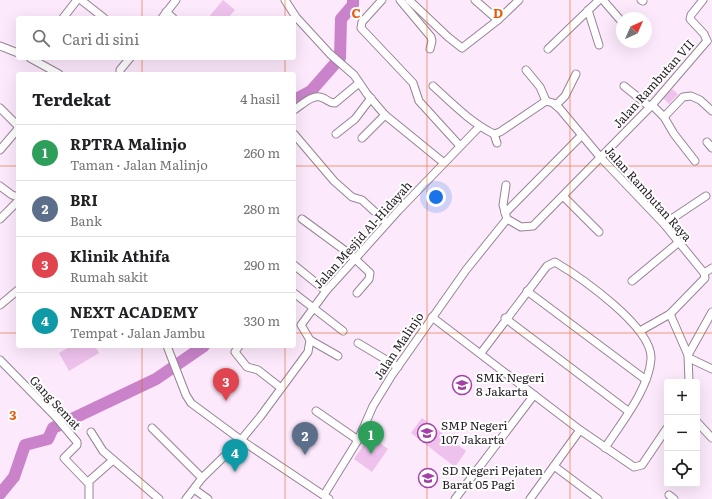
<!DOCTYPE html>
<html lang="id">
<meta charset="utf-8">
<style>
body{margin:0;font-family:Literata,serif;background:#f6f6f6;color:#202124}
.controls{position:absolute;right:12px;bottom:12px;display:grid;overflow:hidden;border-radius:4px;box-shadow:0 4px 16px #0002}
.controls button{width:36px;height:36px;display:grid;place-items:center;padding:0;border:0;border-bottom:1px solid #e0e0e0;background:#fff;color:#202124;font:20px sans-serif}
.compass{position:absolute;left:616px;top:12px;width:36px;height:36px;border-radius:50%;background:#fff;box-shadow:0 4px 16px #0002;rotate:45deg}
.you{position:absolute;left:436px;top:197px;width:14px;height:14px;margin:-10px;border:3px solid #fff;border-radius:50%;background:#1a73e8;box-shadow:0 0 0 6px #1a73e833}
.badge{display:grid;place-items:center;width:26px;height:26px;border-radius:50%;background:#b45309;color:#fff;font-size:13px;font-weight:700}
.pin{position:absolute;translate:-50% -33px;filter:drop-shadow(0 1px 2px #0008)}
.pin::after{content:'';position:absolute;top:21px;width:14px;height:12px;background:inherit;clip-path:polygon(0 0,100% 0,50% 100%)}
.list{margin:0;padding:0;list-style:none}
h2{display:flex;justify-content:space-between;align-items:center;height:52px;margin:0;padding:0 16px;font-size:17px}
h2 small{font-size:13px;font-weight:400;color:#757577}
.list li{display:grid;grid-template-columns:26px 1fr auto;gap:12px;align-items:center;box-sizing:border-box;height:56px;padding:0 16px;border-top:1px solid #e0e0e0}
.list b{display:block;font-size:15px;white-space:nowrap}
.list p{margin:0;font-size:13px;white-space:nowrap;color:#757577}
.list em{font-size:13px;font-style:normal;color:#757577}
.icon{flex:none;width:22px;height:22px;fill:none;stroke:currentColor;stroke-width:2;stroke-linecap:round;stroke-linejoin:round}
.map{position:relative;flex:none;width:712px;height:499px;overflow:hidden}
.search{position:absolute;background:#fff;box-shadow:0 4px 16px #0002;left:16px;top:16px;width:280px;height:44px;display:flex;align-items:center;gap:10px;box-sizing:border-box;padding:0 14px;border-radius:4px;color:#757577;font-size:15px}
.panel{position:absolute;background:#fff;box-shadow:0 4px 16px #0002;left:16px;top:72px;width:280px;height:276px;border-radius:4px}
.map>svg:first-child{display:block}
.park{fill:#efc2ee}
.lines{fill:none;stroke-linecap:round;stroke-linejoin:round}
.river{stroke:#ca83ca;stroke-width:12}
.minor-casing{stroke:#958495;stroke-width:9}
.minor{stroke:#fff;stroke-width:7}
.grid{fill:none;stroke:#e8590c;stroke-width:1;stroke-opacity:0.55}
.labels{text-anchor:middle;stroke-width:4;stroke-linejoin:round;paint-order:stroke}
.street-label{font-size:12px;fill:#231c23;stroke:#fff}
.poi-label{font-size:12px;fill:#231c23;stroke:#fff;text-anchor:start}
.grid-label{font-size:13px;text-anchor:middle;font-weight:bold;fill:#e8590c;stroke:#fff;stroke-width:4;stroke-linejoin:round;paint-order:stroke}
</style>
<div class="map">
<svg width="712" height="499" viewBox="0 0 712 499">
<rect width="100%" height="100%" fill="#fde9fc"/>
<g class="park">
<path d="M223 0 235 10 228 18H208Z"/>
<path d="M672 89 678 94 669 104 663 98Z"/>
<path d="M71 346H95L99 353 69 371 59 353Z"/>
<path d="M422 418 466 451 455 467 411 433Z"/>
<path d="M370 436 388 449 372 472 354 459Z"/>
</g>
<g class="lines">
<g class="river">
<path d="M294 100 311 91 340 58 341 19 353 5V0"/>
<path d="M0 494 14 477 25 445 48 439 53 428 156 379 204 346"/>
</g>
<defs>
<g id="minor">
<path d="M81 0 104 18"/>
<path d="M285 0 296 17 330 54 354 75 367 94 385 115 444 163"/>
<path d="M382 0 362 22 361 28 413 83 419 101 460 146"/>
<path d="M400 0 431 37 432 41 430 49"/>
<path d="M409 0 448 37 462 48 498 20 519 0"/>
<path d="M475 0 498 20"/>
<path d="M603 0 622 22"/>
<path d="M641 0 643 1"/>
<path d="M703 0 691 15 690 19 704 34 707 41"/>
<path d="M588 10 599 45"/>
<path d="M166 12 173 18"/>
<path d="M63 18 77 0"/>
<path d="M162 18 176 0"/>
<path d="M0 46 18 53"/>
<path d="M548 49 599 0"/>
<path d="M30 58 59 74"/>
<path d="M526 70 540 87 546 101"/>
<path d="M120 74V70L130 58"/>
<path d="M433 86C453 104 470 122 494 134L500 132 546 101 553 103 560 109 601 158 664 224 704 273 705 278 670 314 640 331"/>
<path d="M624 86 650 107"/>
<path d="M556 105 565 96 576 74"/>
<path d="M652 105 664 117 674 134 695 161"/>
<path d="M0 108 18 126 17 130 0 150"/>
<path d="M294 110C302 105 313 93 323 98 328 100 329 103 335 103L359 83"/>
<path d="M664 117 683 97 691 96 700 100 712 111"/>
<path d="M294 134 334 181 352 197 362 200 387 223"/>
<path d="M336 134 355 119 371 98"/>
<path d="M494 134 497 143"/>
<path d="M362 138 385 115"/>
<path d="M707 142 712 148"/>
<path d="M506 185 503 205 507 219 521 227 533 226 652 105 707 41"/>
<path d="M0 186 12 195 18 197"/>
<path d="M563 196 599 232"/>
<path d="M505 213 581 136"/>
<path d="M0 219 18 201"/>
<path d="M302 219 351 255 370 273 369 279 357 293"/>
<path d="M664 224 706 196"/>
<path d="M294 265 326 291"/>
<path d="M704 273 712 268"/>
<path d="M632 281 679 242"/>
<path d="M527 291 646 380"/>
<path d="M294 293 343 331"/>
<path d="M0 305 18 290"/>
<path d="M670 314 688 355 689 382"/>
<path d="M432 317 580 430 634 467 642 465 667 428"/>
<path d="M505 318 628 411"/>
<path d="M310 340 338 356"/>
<path d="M358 343 398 367"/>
<path d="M167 346 186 395 191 403 241 440 329 499"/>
<path d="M239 346 235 352 247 367 258 370 281 388"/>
<path d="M481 353 547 266 555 262C580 277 653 327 651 359 649 389 621 423 605 448"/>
<path d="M688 355 712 312"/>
<path d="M689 358 712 369"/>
<path d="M0 360 55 416 77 442V445L64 458 89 484V499"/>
<path d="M316 411 358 440"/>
<path d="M697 422 712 438"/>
<path d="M152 428 202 478"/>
<path d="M91 432 103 451 159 499"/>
<path d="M554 466 598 499"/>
<path d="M88 482 113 460"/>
<path d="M194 489 208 499"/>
<path d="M324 495 358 440 373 406 392 375 466 270 507 219"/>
<path d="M669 495 674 499"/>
<path d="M186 499 202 478 241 440 260 417 308 352 310 340 301 325 326 291 355 259 398 211 479 127"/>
<path d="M455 499 534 395"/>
<path d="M530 499 580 430"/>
</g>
</defs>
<use href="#minor" class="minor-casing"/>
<use href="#minor" class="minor"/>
</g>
<path class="grid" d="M142 0V18M285 0V18M427 0V499M570 0V499M142 58V74M285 58V74M0 166H18M294 166H712M0 333H18M294 333H712M142 346V499M285 346V499"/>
<defs>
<symbol id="school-ring" viewBox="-11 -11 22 22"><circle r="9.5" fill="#fff" stroke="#a441a7" stroke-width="1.5"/><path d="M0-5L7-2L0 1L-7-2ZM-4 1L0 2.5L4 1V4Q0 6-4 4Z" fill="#a441a7"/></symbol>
</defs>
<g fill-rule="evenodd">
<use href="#school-ring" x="451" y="374" width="22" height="22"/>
<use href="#school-ring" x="416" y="422" width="22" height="22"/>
<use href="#school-ring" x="417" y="467" width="22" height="22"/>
</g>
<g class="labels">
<g class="street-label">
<text transform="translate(654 84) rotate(-48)" y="4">Jalan Rambutan VII</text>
<text transform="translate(648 194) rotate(48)" y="4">Jalan Rambutan Raya</text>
<text transform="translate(363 235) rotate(-48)" y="4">Jalan Mesjid Al-Hidayah</text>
<text transform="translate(399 346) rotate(-56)" y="4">Jalan Malinjo</text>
<text transform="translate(55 403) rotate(47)" y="4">Gang Semat</text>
</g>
<g class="poi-label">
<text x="476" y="382">SMK Negeri<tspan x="476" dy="14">8 Jakarta</tspan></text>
<text x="441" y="430">SMP Negeri<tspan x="441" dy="14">107 Jakarta</tspan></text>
<text x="442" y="475">SD Negeri Pejaten<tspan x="442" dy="14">Barat 05 Pagi</tspan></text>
</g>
</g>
<g class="grid-label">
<text x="356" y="18">C</text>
<text x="498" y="18">D</text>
<text x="13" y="420">3</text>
</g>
</svg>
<div class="controls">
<button>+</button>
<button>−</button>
<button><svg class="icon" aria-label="locate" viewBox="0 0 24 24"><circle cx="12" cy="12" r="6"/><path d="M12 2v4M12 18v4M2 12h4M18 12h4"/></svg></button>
</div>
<svg class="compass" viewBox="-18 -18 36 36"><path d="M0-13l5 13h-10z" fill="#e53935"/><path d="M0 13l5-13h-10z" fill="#757577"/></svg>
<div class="you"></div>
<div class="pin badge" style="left:371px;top:454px;background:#2e9e5b">1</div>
<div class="pin badge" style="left:305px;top:455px;background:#5c6f8a">2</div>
<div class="pin badge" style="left:226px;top:401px;background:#e0444e">3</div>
<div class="pin badge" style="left:235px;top:472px;background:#0f9aa8">4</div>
<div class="search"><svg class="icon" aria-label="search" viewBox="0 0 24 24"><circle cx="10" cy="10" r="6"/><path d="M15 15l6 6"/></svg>Cari di sini</div>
<section class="panel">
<h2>Terdekat<small>4 hasil</small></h2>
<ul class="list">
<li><span class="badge" style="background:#2e9e5b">1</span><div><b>RPTRA Malinjo</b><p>Taman · Jalan Malinjo</p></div><em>260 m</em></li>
<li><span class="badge" style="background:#5c6f8a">2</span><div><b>BRI</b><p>Bank</p></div><em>280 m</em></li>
<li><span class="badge" style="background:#e0444e">3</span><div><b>Klinik Athifa</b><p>Rumah sakit</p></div><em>290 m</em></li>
<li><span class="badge" style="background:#0f9aa8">4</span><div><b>NEXT ACADEMY</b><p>Tempat · Jalan Jambu</p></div><em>330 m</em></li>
</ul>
</section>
</div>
